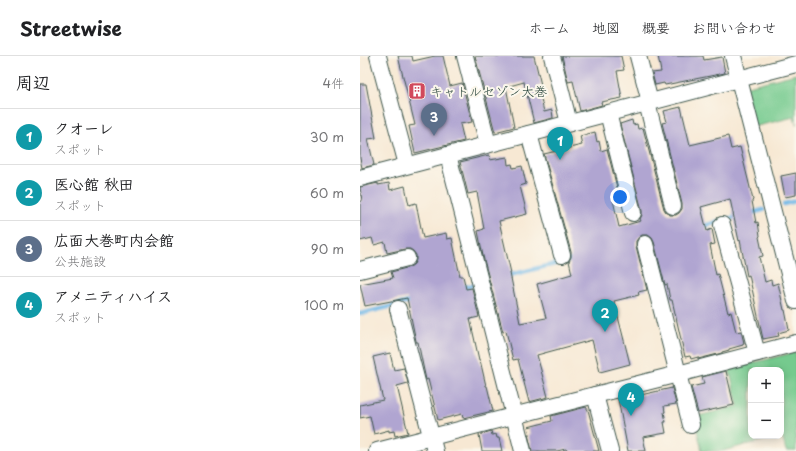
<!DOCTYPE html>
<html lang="ja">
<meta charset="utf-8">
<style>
body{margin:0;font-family:"Playpen Sans","Klee One",sans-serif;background:#f6f6f6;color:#202124}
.controls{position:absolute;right:12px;bottom:12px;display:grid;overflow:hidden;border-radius:8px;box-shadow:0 2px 10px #0003}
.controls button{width:36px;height:36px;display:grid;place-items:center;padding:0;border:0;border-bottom:1px solid #e0e0e0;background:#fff;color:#202124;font:20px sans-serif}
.you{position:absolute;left:260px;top:141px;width:14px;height:14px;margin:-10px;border:3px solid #fff;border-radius:50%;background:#1a73e8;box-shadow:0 0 0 6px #1a73e833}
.badge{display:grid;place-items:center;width:26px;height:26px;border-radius:50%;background:#b45309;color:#fff;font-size:13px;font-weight:700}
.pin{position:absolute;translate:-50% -33px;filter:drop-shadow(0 1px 2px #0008)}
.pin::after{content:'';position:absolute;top:21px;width:14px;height:12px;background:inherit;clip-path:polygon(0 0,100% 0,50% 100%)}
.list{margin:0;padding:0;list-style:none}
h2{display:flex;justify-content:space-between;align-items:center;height:52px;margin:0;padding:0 16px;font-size:17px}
h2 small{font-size:13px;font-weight:400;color:#757577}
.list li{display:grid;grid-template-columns:26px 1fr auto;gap:12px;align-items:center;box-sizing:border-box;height:56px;padding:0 16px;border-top:1px solid #e0e0e0}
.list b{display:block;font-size:15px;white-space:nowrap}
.list p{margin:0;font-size:13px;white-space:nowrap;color:#757577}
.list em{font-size:13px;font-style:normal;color:#757577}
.map{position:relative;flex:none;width:436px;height:395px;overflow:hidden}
header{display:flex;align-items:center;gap:24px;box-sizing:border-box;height:56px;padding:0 20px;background:#fff;border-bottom:1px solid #e0e0e0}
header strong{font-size:19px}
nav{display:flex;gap:22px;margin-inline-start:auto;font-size:14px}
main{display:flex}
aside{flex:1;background:#fff}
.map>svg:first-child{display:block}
.green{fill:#75ca8e;stroke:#4a8461;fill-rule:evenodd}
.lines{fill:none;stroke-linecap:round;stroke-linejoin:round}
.stream{stroke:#70b7e7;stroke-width:4.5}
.building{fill:#b0a5d1}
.street-casing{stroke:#3f574c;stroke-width:18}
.street{stroke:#fff;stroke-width:16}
.labels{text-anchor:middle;stroke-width:4;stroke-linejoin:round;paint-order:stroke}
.poi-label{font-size:13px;fill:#1f3d34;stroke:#fbf7ec;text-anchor:start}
</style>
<header>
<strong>Streetwise</strong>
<nav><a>ホーム</a><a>地図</a><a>概要</a><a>お問い合わせ</a></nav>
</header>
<main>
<aside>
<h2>周辺<small>4件</small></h2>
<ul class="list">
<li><span class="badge" style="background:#0f9aa8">1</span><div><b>クオーレ</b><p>スポット</p></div><em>30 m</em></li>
<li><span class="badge" style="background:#0f9aa8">2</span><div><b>医心館 秋田</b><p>スポット</p></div><em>60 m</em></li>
<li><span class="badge" style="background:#5c6f8a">3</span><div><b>広面大巻町内会館</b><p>公共施設</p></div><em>90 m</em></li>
<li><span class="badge" style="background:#0f9aa8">4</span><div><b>アメニティハイス</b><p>スポット</p></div><em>100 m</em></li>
</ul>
</aside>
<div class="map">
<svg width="436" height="395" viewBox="0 0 436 395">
<rect width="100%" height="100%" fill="#fbf7ec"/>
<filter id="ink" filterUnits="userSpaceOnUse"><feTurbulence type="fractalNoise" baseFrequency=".025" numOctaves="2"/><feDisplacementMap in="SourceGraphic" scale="8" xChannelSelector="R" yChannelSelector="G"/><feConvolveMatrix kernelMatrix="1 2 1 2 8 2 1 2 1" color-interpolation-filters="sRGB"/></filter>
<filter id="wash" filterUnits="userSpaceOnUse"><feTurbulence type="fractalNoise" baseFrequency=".012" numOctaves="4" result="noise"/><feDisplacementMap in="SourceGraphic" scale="16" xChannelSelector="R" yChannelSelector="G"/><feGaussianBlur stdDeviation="0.9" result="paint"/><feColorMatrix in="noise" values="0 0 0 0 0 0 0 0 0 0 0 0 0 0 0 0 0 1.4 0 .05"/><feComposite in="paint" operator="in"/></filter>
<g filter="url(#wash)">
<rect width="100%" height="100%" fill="#f7e8d3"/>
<g class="green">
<path d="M436 18V69L434 61 393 71 384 31Z"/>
<path d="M436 296V395H426L422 380 362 395H342L334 361 378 350 369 313ZM391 314H421V380H391Z"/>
</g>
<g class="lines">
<g class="stream">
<path d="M424 148 436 145"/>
<path d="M388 158 403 154"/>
<path d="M340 171 379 160"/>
<path d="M146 220 215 203"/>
<path d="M100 232 113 229"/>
<path d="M0 258 53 245"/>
</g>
</g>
<g id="blocks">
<g class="building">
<path d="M38 0H52L53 5 75 0H83L90 30 102 27 112 66 100 68 104 85 55 97 49 70 55 69Z"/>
<path d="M115 0H174L181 29 178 30 184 56 192 54 193 62 174 67 164 26 146 31 154 71 135 76Z"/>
<path d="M202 0H261L264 14 257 15 262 42 241 46 242 49 220 55 213 25 208 26Z"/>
<path d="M298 0H343L344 4 362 1 365 17 305 29 304 27 295 29 292 17 301 16Z"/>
<path d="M0 28H6L16 82 8 83 14 109 2 112 0 102Z"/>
<path d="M321 51 330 89 368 80 371 93 380 91 393 144 392 145 396 167 398 166 400 180 399 181 403 200 399 201 405 226 411 224 412 229 418 227 424 254H425L429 274 418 277 419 280 403 283 389 219 387 220 380 184 379 185 370 143 341 151 347 175 352 173 355 188 350 189 356 219 358 218 368 257 371 256 376 276 381 275 384 287H383V289L369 293V294L362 296V297L338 303V301L331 303 330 300 325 301 312 244H310L307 228 305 229 294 186 292 182 288 179H282L279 181 276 185V190L287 234 278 236 279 239 254 245 270 308 240 316 232 284 177 299 188 341 169 346 158 303 153 304 146 275 143 276 123 200 118 175 124 173 117 136 108 138 100 106 129 99 130 104 147 101 148 109 152 108 153 112 162 110 166 128 160 130 167 158 139 165 151 217H150L160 267 186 262 177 228 212 218 209 205 211 201V196L184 98 222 89 220 80 235 76 237 86 239 85 241 95 247 93 260 143 253 144 259 171 281 165 280 163 282 159V155L260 68 272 64 273 69 277 68 278 73 283 72 304 153 306 156 310 159H316L319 157 322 153V148L302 67 307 66 304 55Z"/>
<path d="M436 117V139L425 141 421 120Z"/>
<path d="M18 127V129L29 127 30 134 45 130 49 149 56 147 63 182 86 177 87 183 92 182 100 220H103L106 233 112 232 119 261 110 263 119 304H120L126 330H127L133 355 103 362 102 358 78 364 68 323 66 324 58 286H56V285L47 242 5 250 0 228 33 222 31 216 50 211 54 208 56 204V199L53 195 50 193H45L27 197 25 186 14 189 12 182 0 185V145H2L0 131Z"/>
<path d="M30 297 34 314 44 312 48 327 37 330 48 377 35 380 34 375 29 376V374L14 378 10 360 0 362V349L23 344 13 301Z"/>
<path d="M366 315 374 349 338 357 331 331 344 328 342 321Z"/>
<path d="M312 332 316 348 304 350 305 356H304L306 366H304L306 377 283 381 286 395H268L258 343 275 339 276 340Z"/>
<path d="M226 351 228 354 239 395H207L206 393 197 395H172L168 378H170L168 371 192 365 191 360Z"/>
<path d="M131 375 132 379 136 378 137 382H139L142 395H122L119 379Z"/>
</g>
</g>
</g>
<g filter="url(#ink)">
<use href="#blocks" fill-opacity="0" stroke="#3f574c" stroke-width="1"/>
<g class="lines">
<defs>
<g id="street">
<path d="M18 0 47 109"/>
<path d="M105 0 128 88"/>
<path d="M192 0 209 67"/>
<path d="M278 0 290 46"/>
<path d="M373 0 436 245"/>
<path d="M287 47 313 150"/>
<path d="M248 57 273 157"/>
<path d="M169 78 202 199"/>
<path d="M88 99 163 395"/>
<path d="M0 122 436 8"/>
<path d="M362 169 397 297"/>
<path d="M285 188 331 369"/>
<path d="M0 214 47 202"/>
<path d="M38 253 75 395"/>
<path d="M235 339 250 395"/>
<path d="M17 395 235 339 318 318 436 287"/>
</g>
</defs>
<use href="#street" class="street-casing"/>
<use href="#street" class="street"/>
</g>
</g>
<defs>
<symbol id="building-square" viewBox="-11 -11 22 22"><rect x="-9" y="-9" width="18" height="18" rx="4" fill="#d1495b" stroke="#fbf7ec"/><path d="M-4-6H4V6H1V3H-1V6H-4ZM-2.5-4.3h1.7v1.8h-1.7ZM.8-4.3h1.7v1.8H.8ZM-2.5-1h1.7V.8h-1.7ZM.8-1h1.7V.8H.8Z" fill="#fff"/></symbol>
</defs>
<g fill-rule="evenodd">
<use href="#building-square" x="47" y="25" width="20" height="20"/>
</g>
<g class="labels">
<g class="poi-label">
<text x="70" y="40">キャトルセゾン大巻</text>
</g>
</g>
</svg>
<div class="controls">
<button>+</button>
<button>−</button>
</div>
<div class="you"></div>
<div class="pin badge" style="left:200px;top:104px;background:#0f9aa8">1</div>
<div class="pin badge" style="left:245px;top:276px;background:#0f9aa8">2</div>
<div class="pin badge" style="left:74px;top:80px;background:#5c6f8a">3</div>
<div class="pin badge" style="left:271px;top:360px;background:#0f9aa8">4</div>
</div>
</main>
